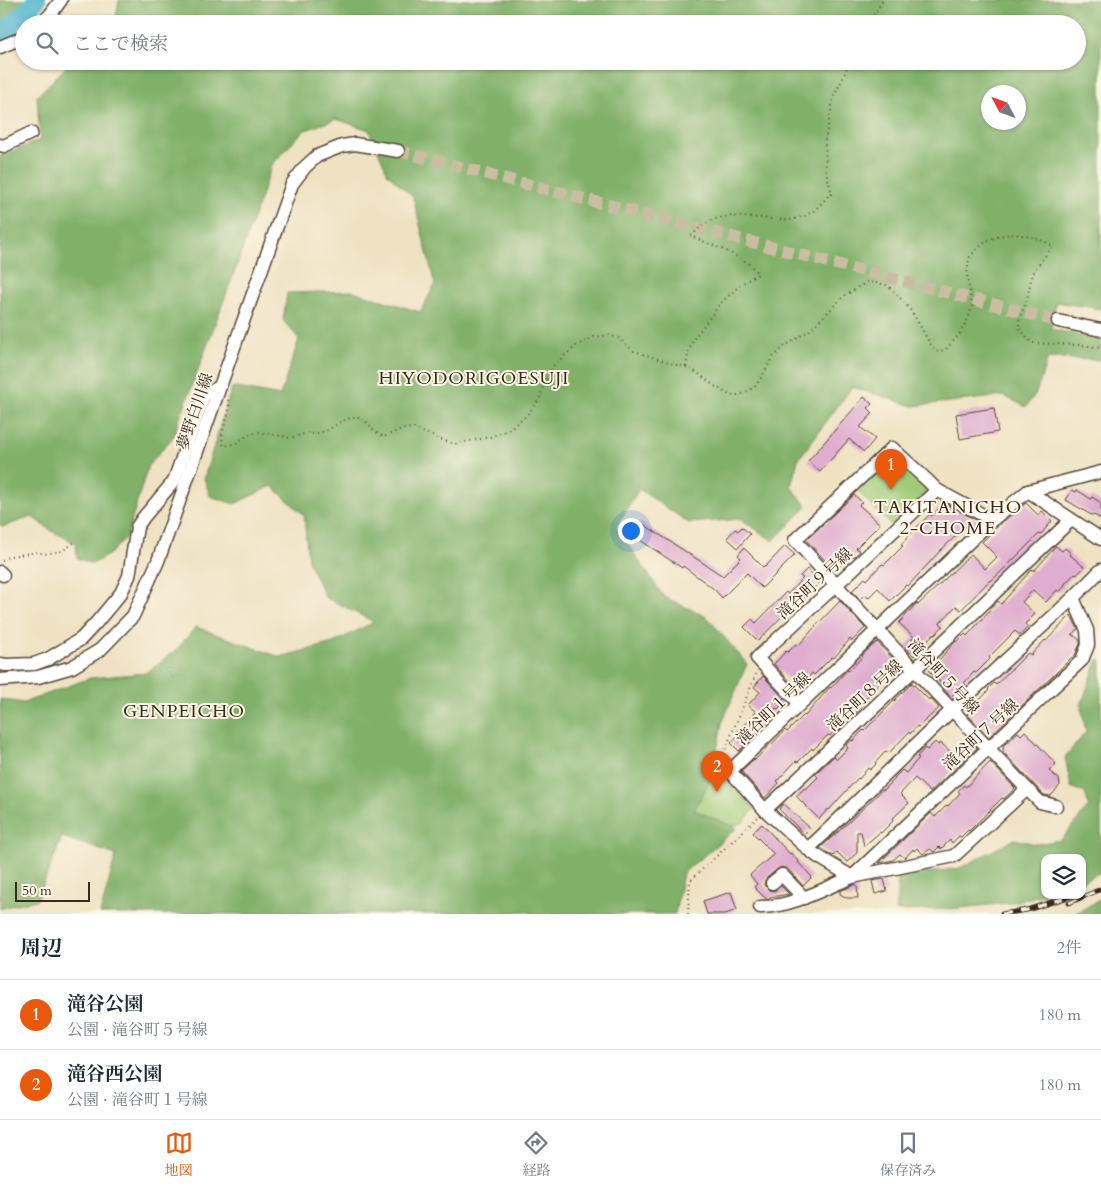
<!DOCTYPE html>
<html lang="ja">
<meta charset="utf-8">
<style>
body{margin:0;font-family:Cardo,"Noto Serif JP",serif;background:#f2f2f3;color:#1f2937}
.controls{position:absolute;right:15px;bottom:15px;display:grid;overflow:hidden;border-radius:10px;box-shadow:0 1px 4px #0004}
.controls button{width:45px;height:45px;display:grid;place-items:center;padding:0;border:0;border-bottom:1px solid #e0e1e3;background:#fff;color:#1f2937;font:25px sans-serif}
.compass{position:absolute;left:981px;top:85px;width:45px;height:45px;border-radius:50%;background:#fff;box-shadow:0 1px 4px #0004;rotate:311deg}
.scale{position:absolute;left:15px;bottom:12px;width:75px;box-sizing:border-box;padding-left:5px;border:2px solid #3b2a1e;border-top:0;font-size:14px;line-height:18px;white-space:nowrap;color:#3b2a1e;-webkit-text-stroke:4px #fcf5e5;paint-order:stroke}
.you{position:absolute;left:630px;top:530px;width:18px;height:18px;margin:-12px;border:4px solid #fff;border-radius:50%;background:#1a73e8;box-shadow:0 0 0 8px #1a73e833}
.badge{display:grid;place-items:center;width:32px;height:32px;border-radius:50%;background:#ea580c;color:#fff;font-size:16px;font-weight:700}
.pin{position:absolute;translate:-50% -41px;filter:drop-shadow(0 1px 2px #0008)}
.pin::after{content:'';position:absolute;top:26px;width:18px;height:15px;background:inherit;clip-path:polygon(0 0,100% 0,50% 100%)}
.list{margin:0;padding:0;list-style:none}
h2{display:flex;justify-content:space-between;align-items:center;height:65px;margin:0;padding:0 20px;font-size:21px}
h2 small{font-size:16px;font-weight:400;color:#747a83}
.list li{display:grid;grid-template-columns:32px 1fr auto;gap:15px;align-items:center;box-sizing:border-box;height:70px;padding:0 20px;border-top:1px solid #e0e1e3}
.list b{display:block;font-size:19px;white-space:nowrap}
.list p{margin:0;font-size:16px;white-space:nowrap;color:#747a83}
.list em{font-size:16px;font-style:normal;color:#747a83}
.icon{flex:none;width:28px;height:28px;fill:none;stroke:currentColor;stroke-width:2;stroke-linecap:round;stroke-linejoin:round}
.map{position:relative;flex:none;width:1101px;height:914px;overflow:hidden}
.search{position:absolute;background:#fff;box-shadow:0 1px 4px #0004;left:15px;right:15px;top:15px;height:55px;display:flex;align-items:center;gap:12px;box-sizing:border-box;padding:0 18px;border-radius:28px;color:#747a83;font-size:19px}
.sheet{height:205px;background:#fff}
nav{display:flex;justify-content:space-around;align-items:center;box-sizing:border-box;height:70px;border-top:1px solid #e0e1e3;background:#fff;font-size:14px;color:#747a83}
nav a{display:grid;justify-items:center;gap:2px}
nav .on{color:#ea580c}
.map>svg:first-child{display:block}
.green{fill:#a0cc79;stroke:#6e7b4c}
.forest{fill:#80b069;stroke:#5e6d44;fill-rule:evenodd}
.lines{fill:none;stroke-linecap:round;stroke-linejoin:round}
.river{stroke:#51b6cf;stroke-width:18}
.building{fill:#dfadcf}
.minor-tunnel{stroke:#cbbda2;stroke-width:12;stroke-dasharray:12 6;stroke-linecap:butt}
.minor-casing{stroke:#564637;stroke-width:15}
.path{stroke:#564637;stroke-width:2;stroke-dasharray:1 4;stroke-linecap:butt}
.minor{stroke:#fff;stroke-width:12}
.rail-casing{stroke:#3b2a1e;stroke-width:5}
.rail{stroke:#fcf5e5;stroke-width:3;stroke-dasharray:9;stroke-linecap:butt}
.labels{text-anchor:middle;stroke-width:4;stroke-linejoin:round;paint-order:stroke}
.street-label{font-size:16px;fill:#3b2a1e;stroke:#fcf5e5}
.neighbourhood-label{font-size:18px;letter-spacing:1px;fill:#3b2a1e;stroke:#fcf5e5}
</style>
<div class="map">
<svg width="1101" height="914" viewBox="0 0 1101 914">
<rect width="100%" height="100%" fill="#fcf5e5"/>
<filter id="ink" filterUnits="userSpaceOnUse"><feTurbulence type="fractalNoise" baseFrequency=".02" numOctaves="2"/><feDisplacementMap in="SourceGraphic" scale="10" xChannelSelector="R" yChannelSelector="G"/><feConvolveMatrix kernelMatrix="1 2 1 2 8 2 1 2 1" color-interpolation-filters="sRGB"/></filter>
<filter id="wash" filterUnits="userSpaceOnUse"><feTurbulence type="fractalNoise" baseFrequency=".0096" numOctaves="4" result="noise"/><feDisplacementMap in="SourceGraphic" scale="20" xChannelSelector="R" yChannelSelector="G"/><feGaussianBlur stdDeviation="1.12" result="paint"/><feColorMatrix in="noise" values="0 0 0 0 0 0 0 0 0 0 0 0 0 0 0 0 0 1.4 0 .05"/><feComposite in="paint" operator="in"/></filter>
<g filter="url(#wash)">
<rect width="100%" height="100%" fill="#efe2c3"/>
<g class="green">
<path d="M896 455 926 482 925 493 892 526 855 488 888 456Z"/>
<path d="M717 762 720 776 755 808 742 823 682 840 670 829Z"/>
</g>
<g class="forest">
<path d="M0 0H41L25 22 0 33Z"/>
<path d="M119 0H1101V309L1056 302 1051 329 1101 340V360L1048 358 1036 393 1026 407 1004 396 913 406 852 387 798 460 791 486 807 507 773 541 741 519 689 523 639 489 616 527 664 597 707 617 747 664 722 723 712 777 694 810 737 828 683 873 675 914H534L525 911 503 914H100L116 855 62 837 37 900 16 904 0 909V699L23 703 90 678 146 673 177 649 196 627 280 657 333 643 374 622 325 597 308 561 304 515 272 486 234 504 210 496 204 478 232 387 280 396 299 339 283 320 287 293 353 291 420 312 435 285 413 197 388 174 369 130 336 119 303 131 272 165 237 265 173 437 148 466 127 536 110 554 92 564 77 558 76 543 55 533 32 517 2 527 0 524V156L40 140 37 96 72 61H1077V24H109L116 16ZM988 92H1018V122H988Z"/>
<path d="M1101 659V872L1082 881V858H1045V894L1010 903 949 909 896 911 898 877 960 868 1015 839 1036 844 1061 840 1089 806 1085 793 1071 787 1065 757 1086 732 1081 705 1097 661Z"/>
<path d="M1101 899V914H1071L1076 913Z"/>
</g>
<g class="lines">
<path class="river" d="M0 36 37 0"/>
</g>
<g id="blocks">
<g class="building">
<path d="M864 397 872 404 868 408 873 413 860 427 875 439 864 452 849 439 820 472 808 461Z"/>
<path d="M994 408 998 432 960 439 956 414Z"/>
<path d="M1072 490 1076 492 1077 490 1091 499 1092 497 1101 503V519L1094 515 1093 516 1066 500Z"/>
<path d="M854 495 862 502 859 505 880 524 856 548 860 551 854 557 852 554 835 571 806 540Z"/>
<path d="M944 503 978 521 971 529 967 525 939 552 908 586 906 585 890 601 878 588 868 598 865 594 860 599 852 591 865 578 867 580 882 564 884 565 903 546 901 545 913 531 930 514 932 516Z"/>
<path d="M1026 503 1038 515 1042 511 1052 521 1040 535 1039 534 1007 566 991 581 990 580 961 610 956 606 940 623 943 626 935 635 933 634 914 656 910 652V653L905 647 914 637 899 623 917 603 918 605 971 554 985 569 997 557 982 542 999 525Z"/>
<path d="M640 522 723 576 741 558 738 555 744 548 763 567 764 566 765 567 785 546 795 555 762 588 747 573 722 598 714 589 683 566 682 568 631 534Z"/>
<path d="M742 527 750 534 738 548 727 538 735 529 738 531Z"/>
<path d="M1056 546 1062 551 1065 548 1071 553 1069 554 1084 567 1077 575 1075 573 1064 585 1065 586 1059 592 1057 590 1046 602 1033 590 1022 602 1035 614 1025 624 1028 627 1020 635 1015 631 989 657 990 659 976 673 974 672 964 683 966 685 960 691 958 689 951 697 942 687V684L929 671 956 641 957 642 965 634 967 636 998 601 1001 604 1032 569 1034 571Z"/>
<path d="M807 569 820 582 795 607 793 605 758 641 744 627 752 619 756 623 786 592 788 594 803 578 800 576Z"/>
<path d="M840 601 865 628 852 641 850 639 834 658 832 657 814 675 812 673 797 689 774 664 786 651 788 652 796 644 798 646 813 629Z"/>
<path d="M1071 615 1078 629 1072 634 1080 640V644L1075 655 1074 657 1073 656 1057 672 989 737 967 714 989 690 988 689 994 683 996 685 1011 669H1012L1028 653 1031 655 1045 640 1046 641Z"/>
<path d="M877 642 898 664 863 701 865 703 855 714 851 718 848 716 830 736 828 735 813 750 812 748 798 762 796 761 777 781 779 783 765 798 741 771 754 759 755 760 771 743 772 744 785 730 787 732 804 715 805 716 829 688 830 687 831 688 847 670 849 671 863 656 862 655Z"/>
<path d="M763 676 784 698 781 701 784 703 778 709 776 708 757 729 759 730 739 751 731 743 739 734 737 732 756 712 748 705 760 692 754 687Z"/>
<path d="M912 683 929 700 930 698 939 708 918 727 917 726 910 734 909 732 889 753 886 751 875 763 876 764 870 770 868 768 859 779 858 778 829 810 828 809 819 819 796 796 805 788 806 789 818 777 815 774 834 756 837 759 848 748 846 745 852 740 853 741 863 730 864 731Z"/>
<path d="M1025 731 1056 764 1049 771 1059 779 1060 785 1051 796 1044 795 1003 752V746L1018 732 1021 735Z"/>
<path d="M967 738 977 748 930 792 915 778 900 794 909 803 892 819 893 821 881 833 880 832 864 846 861 832H857V853L847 862 837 852 833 856 820 848 850 821 883 789 884 790 895 779 894 778 902 770 906 773 919 758 917 757 925 748 927 750 935 742 938 745 941 743 952 753Z"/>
<path d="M990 762 1015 788 1004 799 1002 798 969 831 968 830 961 837 959 836 952 843 950 840 941 849 939 847 934 852 930 849 923 854 917 848 914 851 913 849 905 858 900 854 893 860 879 863 931 813 935 817 947 805 948 806 960 793 958 791 964 785 966 787Z"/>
<path d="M783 804 810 828 804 834 779 809Z"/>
<path d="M762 824 790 854 791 853 799 862H798L812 877 803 886 788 869 781 867 777 869 765 880 764 885 769 890 774 891 781 886 789 894 765 898 754 887 757 884 750 875 774 854 753 833Z"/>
<path d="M884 879 887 891 875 894 872 881Z"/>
<path d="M854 885H857L858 898H847L840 894V891Z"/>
<path d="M731 892 737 910 725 914H707L703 901Z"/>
</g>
</g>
</g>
<g filter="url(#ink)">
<use href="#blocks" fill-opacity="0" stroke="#564637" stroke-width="1"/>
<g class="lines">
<path class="minor-tunnel" d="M398 151 1058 321"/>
<defs>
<g id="minor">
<path d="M40 24 50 15 61 0"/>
<path d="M0 47 24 37"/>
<path d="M0 145 4 146 31 133"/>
<path d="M1058 321 1101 330"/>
<path d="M937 490 928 481 892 448 795 540C871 624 949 707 1027 789L954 856 852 877 817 856 808 849 765 810 730 771 992 520 1028 491 1101 472"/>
<path d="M1028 491 1101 539"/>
<path d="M0 572 3 575"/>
<path d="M0 664 6 665 34 664 48 659 81 639 96 623 121 593 129 576 137 527 143 518 174 481 204 395 219 387"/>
<path d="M0 680 38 677 72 667 100 650 133 616 158 561 292 184 305 167 317 156 342 146 355 144 398 151"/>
<path d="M800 704 757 658 836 585 937 490 992 520"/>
<path d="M1027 789 1040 802 1056 806"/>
<path d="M765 810 915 669 1071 520"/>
<path d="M808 849 952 710 1073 598 1101 570"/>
<path d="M772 883 782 875 804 898"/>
<path d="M760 907C791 907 824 889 852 877L1082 660 1088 645 1087 630 1073 598"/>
</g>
</defs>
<use href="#minor" class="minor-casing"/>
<g class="path">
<path d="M869 24 883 0"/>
<path d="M686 367 688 354 693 340 720 304 740 285 758 274C747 256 710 245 691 236L702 226 714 219 728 216 790 220 805 216 815 210 829 195 832 194 826 171 825 140 834 96 844 76 849 61"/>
<path d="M228 400C233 415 217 430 224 446L234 444 250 434 259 432 291 438 306 433 315 434 328 430 342 421 357 416 368 423 374 431 384 437 401 429 414 428 437 438 454 444 490 437 508 430 526 416 539 400 545 381 554 365 576 346 594 337 610 335 618 338 634 351 673 364 686 367 698 373 710 383 731 396 742 394 755 387 766 370 771 359 785 346 810 330 844 296 867 282 885 284 893 290 912 312 931 345 938 352 946 349 959 335 968 319 972 306 967 274 969 258C973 253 978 248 983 244 1004 228 1032 234 1053 246L1035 269 1031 280 1027 299 1019 320V328L1032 343 1081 345 1101 348"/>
<path d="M2 560 10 556 38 552 44 554 62 551 75 542"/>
<path d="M722 763 721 760 756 674"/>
<path d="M688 914 690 881 758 817"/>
</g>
<use href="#minor" class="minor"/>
<defs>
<g id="rail">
<path d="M1069 903 1101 889"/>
<path d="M1002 914 1027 910 1074 895"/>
</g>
</defs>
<use href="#rail" class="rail-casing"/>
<use href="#rail" class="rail"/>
</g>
</g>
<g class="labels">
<g class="street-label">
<text transform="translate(194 411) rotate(-71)" y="6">夢野白川線</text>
<text transform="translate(814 583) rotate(-43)" y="6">滝谷町９号線</text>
<text transform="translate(944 676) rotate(47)" y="6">滝谷町５号線</text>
<text transform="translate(864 695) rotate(-43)" y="6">滝谷町８号線</text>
<text transform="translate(773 708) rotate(-44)" y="6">滝谷町１号線</text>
<text transform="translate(980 734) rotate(-43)" y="6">滝谷町７号線</text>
</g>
<g class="neighbourhood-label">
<text x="474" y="384">HIYODORIGOESUJI</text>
<text x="948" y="513">TAKITANICHO<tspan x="948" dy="21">2-CHOME</tspan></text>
<text x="184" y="717">GENPEICHO</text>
</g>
</g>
</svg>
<div class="controls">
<button><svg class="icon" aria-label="layers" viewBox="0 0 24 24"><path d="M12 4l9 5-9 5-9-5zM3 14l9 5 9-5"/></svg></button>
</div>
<svg class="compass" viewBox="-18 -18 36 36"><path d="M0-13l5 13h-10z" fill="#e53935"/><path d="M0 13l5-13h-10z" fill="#747a83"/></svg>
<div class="scale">50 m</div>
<div class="you"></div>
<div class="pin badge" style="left:891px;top:490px">1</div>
<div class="pin badge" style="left:717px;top:792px">2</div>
<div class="search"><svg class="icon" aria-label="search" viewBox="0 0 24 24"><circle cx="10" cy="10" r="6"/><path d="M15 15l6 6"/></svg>ここで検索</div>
</div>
<section class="sheet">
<h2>周辺<small>2件</small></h2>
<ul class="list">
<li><span class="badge">1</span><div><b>滝谷公園</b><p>公園 · 滝谷町５号線</p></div><em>180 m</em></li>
<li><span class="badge">2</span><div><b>滝谷西公園</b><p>公園 · 滝谷町１号線</p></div><em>180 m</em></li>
</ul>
</section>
<nav>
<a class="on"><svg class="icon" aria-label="map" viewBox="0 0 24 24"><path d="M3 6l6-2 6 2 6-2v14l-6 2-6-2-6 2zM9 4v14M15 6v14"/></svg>地図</a>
<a><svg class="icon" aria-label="directions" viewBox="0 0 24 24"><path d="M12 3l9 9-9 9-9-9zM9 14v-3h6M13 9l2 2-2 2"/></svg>経路</a>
<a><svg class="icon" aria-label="saved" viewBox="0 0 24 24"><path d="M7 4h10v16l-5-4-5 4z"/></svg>保存済み</a>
</nav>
